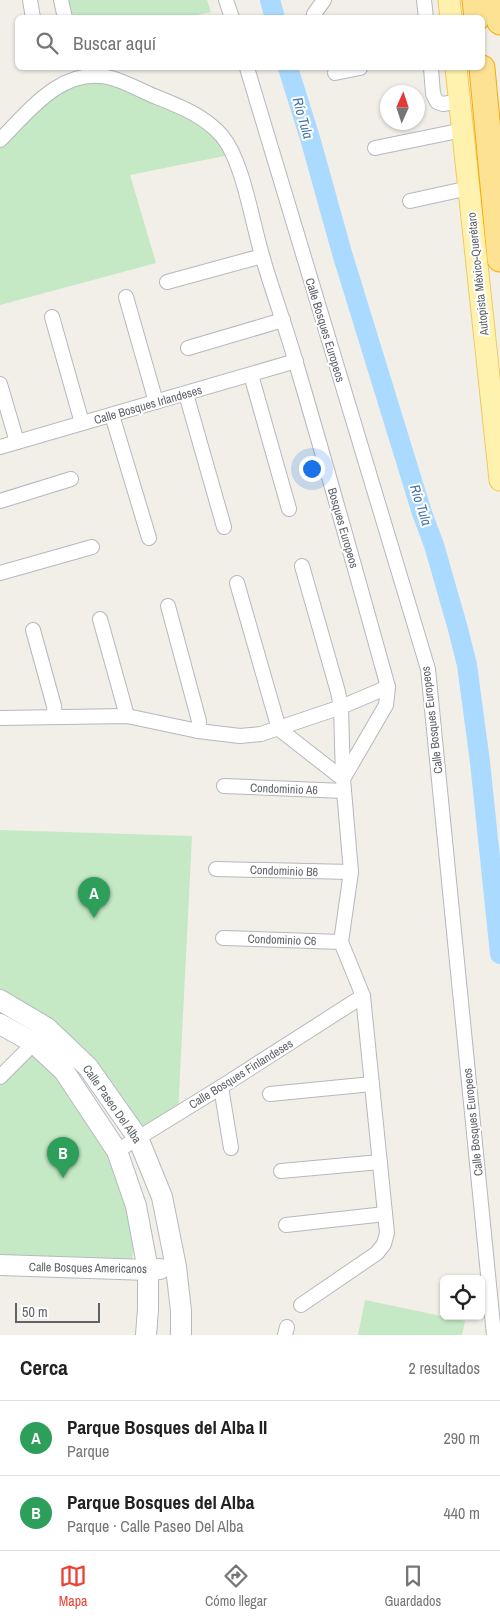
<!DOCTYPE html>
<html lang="es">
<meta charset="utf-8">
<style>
body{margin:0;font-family:"Archivo Narrow",sans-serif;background:#f2f2f2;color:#222}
.controls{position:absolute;right:15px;bottom:15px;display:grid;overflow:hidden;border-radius:8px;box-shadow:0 1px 4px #0004}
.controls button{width:45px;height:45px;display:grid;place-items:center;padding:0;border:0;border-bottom:1px solid #e0e0e0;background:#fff;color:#222;font:25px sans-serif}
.compass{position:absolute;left:380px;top:85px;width:45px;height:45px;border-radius:50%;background:#fff;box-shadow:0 1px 4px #0004;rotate:3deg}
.scale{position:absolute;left:15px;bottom:12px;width:85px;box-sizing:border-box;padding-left:5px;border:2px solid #5f6368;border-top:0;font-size:14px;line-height:18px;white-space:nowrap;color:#5f6368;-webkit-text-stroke:4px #fff;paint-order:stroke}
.you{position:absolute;left:311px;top:468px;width:18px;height:18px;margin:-12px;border:4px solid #fff;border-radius:50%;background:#1a73e8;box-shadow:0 0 0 8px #1a73e833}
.badge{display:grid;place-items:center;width:32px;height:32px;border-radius:50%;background:#ea4335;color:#fff;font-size:16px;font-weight:700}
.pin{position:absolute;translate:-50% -41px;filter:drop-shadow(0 1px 2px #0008)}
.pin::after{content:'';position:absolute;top:26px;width:18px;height:15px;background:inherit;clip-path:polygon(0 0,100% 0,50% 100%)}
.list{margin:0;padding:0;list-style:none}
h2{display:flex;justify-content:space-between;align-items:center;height:65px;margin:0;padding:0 20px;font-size:21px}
h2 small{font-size:16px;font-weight:400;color:#767676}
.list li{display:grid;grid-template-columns:32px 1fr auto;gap:15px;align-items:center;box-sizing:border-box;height:75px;padding:0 20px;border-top:1px solid #e0e0e0}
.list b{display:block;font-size:19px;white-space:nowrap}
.list p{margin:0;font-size:16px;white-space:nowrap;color:#767676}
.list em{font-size:16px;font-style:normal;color:#767676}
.icon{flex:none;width:28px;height:28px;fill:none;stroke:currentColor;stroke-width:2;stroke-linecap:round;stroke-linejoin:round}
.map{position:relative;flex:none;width:500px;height:1335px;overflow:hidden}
.search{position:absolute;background:#fff;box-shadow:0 1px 4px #0004;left:15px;right:15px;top:15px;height:55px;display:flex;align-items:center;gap:12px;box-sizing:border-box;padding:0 18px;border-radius:8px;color:#767676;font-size:19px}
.sheet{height:215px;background:#fff}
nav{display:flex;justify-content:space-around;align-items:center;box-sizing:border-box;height:70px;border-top:1px solid #e0e0e0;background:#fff;font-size:14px;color:#767676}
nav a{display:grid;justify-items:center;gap:2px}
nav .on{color:#ea4335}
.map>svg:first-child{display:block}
.green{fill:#c5e8c5}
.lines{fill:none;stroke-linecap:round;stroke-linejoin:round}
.river{stroke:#aadaff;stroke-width:20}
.street-casing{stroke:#b5b8bc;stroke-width:16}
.secondary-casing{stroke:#b6babf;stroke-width:22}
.primary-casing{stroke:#f2c960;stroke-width:23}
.highway-casing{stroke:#f9ab00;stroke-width:27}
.street{stroke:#fff;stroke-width:14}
.secondary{stroke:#fff;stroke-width:20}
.primary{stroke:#fff2af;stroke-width:21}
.highway{stroke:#fde293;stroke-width:25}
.labels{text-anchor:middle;stroke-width:4;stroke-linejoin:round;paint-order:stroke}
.street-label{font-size:12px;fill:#5f6368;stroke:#fff}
.water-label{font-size:14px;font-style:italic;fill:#4174aa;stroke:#fff}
</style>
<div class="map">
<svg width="500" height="1335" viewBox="0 0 500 1335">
<rect width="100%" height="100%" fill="#f1efe8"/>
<g class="green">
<path d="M61 0H207L211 12 183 18 65 17Z"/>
<path d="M95 75 187 110 234 154 130 175 156 263 0 305V140L46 95Z"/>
<path d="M0 830 192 836 178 1114 138 1138 88 1067 0 1000Z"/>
<path d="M34 1043 64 1071 136 1206 132 1265H0V1077Z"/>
<path d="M365 1300 465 1321 462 1335H358Z"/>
</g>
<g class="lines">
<g class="river">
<path d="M270 0 275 18"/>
<path d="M288 68 310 138 342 253 422 513 434 545 458 629 467 665 480 762 500 954"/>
</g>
<defs>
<g id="street">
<path d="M30 0 33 18"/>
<path d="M61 0 65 18"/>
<path d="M226 0 232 18"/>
<path d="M424 0 426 18"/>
<path d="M314 14 324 0"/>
<path d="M247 68 428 669 494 1335"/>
<path d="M431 68 433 94 437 102 443 104 460 101"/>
<path d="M335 73 360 68"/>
<path d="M0 140C29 111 61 68 107 77 123 80 139 90 154 96 179 106 204 115 222 136 243 161 252 222 262 255 272 291 286 327 296 363 328 471 358 579 388 687L386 705 343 779 279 729 237 583"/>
<path d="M375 148 463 130"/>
<path d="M410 201 469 188"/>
<path d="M167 282 262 256"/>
<path d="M126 297 156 402"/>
<path d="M52 317 82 423"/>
<path d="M188 348 283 320"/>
<path d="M251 375 289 509"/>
<path d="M0 384 17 442"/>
<path d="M186 394 224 527"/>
<path d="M112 415 149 538"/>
<path d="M0 447 296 361"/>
<path d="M0 501 71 479"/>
<path d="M0 573 92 547"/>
<path d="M168 606 199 721 198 731"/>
<path d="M100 619 127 716"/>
<path d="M33 630 54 706 55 716"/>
<path d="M0 718 127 716 198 731 240 736 261 734 341 707 388 687"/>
<path d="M224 786 344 791"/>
<path d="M216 869 351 872"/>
<path d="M223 938 341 942"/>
<path d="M0 1077 39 1038"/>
<path d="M221 1087 231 1148"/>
<path d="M270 1094 372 1084"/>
<path d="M117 1151 221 1087 363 996"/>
<path d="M281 1171 380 1162"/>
<path d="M286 1225 385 1214"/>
<path d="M301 1305 377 1253 384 1244 387 1233 363 996 341 942 351 872 343 779 341 707 338 692 302 566"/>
<path d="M285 1335 287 1327"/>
</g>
<g id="secondary">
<path d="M0 1000 47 1028 88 1067 138 1138 162 1197 176 1267 181 1311V1335"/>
<path d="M0 1024 34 1043 64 1071 117 1151 136 1206 148 1270V1309L146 1335"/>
<path d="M0 1265 148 1270 160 1269"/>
</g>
<g id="primary">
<path d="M449 0 451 18"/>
<path d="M456 68 500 480"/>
</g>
<g id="highway">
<path d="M475 0 477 18"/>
<path d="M498 0 500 22"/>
<path d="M482 68 500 259"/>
</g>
</defs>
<use href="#street" class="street-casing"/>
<use href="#secondary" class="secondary-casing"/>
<use href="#primary" class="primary-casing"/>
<use href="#highway" class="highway-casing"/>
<use href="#street" class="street"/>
<use href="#secondary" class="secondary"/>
<use href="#primary" class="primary"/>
<use href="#highway" class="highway"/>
</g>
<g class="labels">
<g class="street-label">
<text transform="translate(478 274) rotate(-96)" y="4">Autopista México-Querétaro</text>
<text transform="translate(325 330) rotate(73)" y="4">Calle Bosques Europeos</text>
<text transform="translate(148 405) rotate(-16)" y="4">Calle Bosques Irlandeses</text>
<text transform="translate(343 528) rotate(74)" y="4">Bosques Europeos</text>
<text transform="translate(432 720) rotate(-97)" y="4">Calle Bosques Europeos</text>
<text transform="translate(284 789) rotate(2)" y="4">Condominio A6</text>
<text transform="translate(284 871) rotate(2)" y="4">Condominio B6</text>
<text transform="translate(282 940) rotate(2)" y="4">Condominio C6</text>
<text transform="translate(241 1074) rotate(-32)" y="4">Calle Bosques Finlandeses</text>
<text transform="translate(112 1104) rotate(55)" y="4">Calle Paseo Del Alba</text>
<text transform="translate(473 1122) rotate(-96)" y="4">Calle Bosques Europeos</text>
<text transform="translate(88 1268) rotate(1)" y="4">Calle Bosques Americanos</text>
</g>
<g class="water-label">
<text transform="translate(303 118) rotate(74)" y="5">Río Tula</text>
<text transform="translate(421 505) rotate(72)" y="5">Río Tula</text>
</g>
</g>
</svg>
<div class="controls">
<button><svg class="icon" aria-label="locate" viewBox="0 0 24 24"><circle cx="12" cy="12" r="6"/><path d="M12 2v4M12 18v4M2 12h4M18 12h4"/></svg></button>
</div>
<svg class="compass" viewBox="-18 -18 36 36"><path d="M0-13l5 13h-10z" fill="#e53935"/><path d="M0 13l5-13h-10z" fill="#767676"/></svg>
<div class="scale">50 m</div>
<div class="you"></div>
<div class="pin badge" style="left:94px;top:918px;background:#2e9e5b">A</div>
<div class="pin badge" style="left:63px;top:1178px;background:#2e9e5b">B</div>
<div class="search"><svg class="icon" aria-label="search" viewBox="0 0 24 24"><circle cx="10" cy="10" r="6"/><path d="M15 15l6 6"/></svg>Buscar aquí</div>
</div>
<section class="sheet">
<h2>Cerca<small>2 resultados</small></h2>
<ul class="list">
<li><span class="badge" style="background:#2e9e5b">A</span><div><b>Parque Bosques del Alba II</b><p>Parque</p></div><em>290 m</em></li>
<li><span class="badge" style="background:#2e9e5b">B</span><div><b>Parque Bosques del Alba</b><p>Parque · Calle Paseo Del Alba</p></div><em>440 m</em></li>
</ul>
</section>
<nav>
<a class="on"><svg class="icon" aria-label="map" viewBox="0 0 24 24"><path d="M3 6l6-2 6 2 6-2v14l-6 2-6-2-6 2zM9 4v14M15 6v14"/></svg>Mapa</a>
<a><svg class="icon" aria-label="directions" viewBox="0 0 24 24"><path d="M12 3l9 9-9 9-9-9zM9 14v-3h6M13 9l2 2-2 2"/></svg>Cómo llegar</a>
<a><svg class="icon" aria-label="saved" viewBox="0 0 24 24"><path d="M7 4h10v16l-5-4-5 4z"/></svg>Guardados</a>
</nav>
